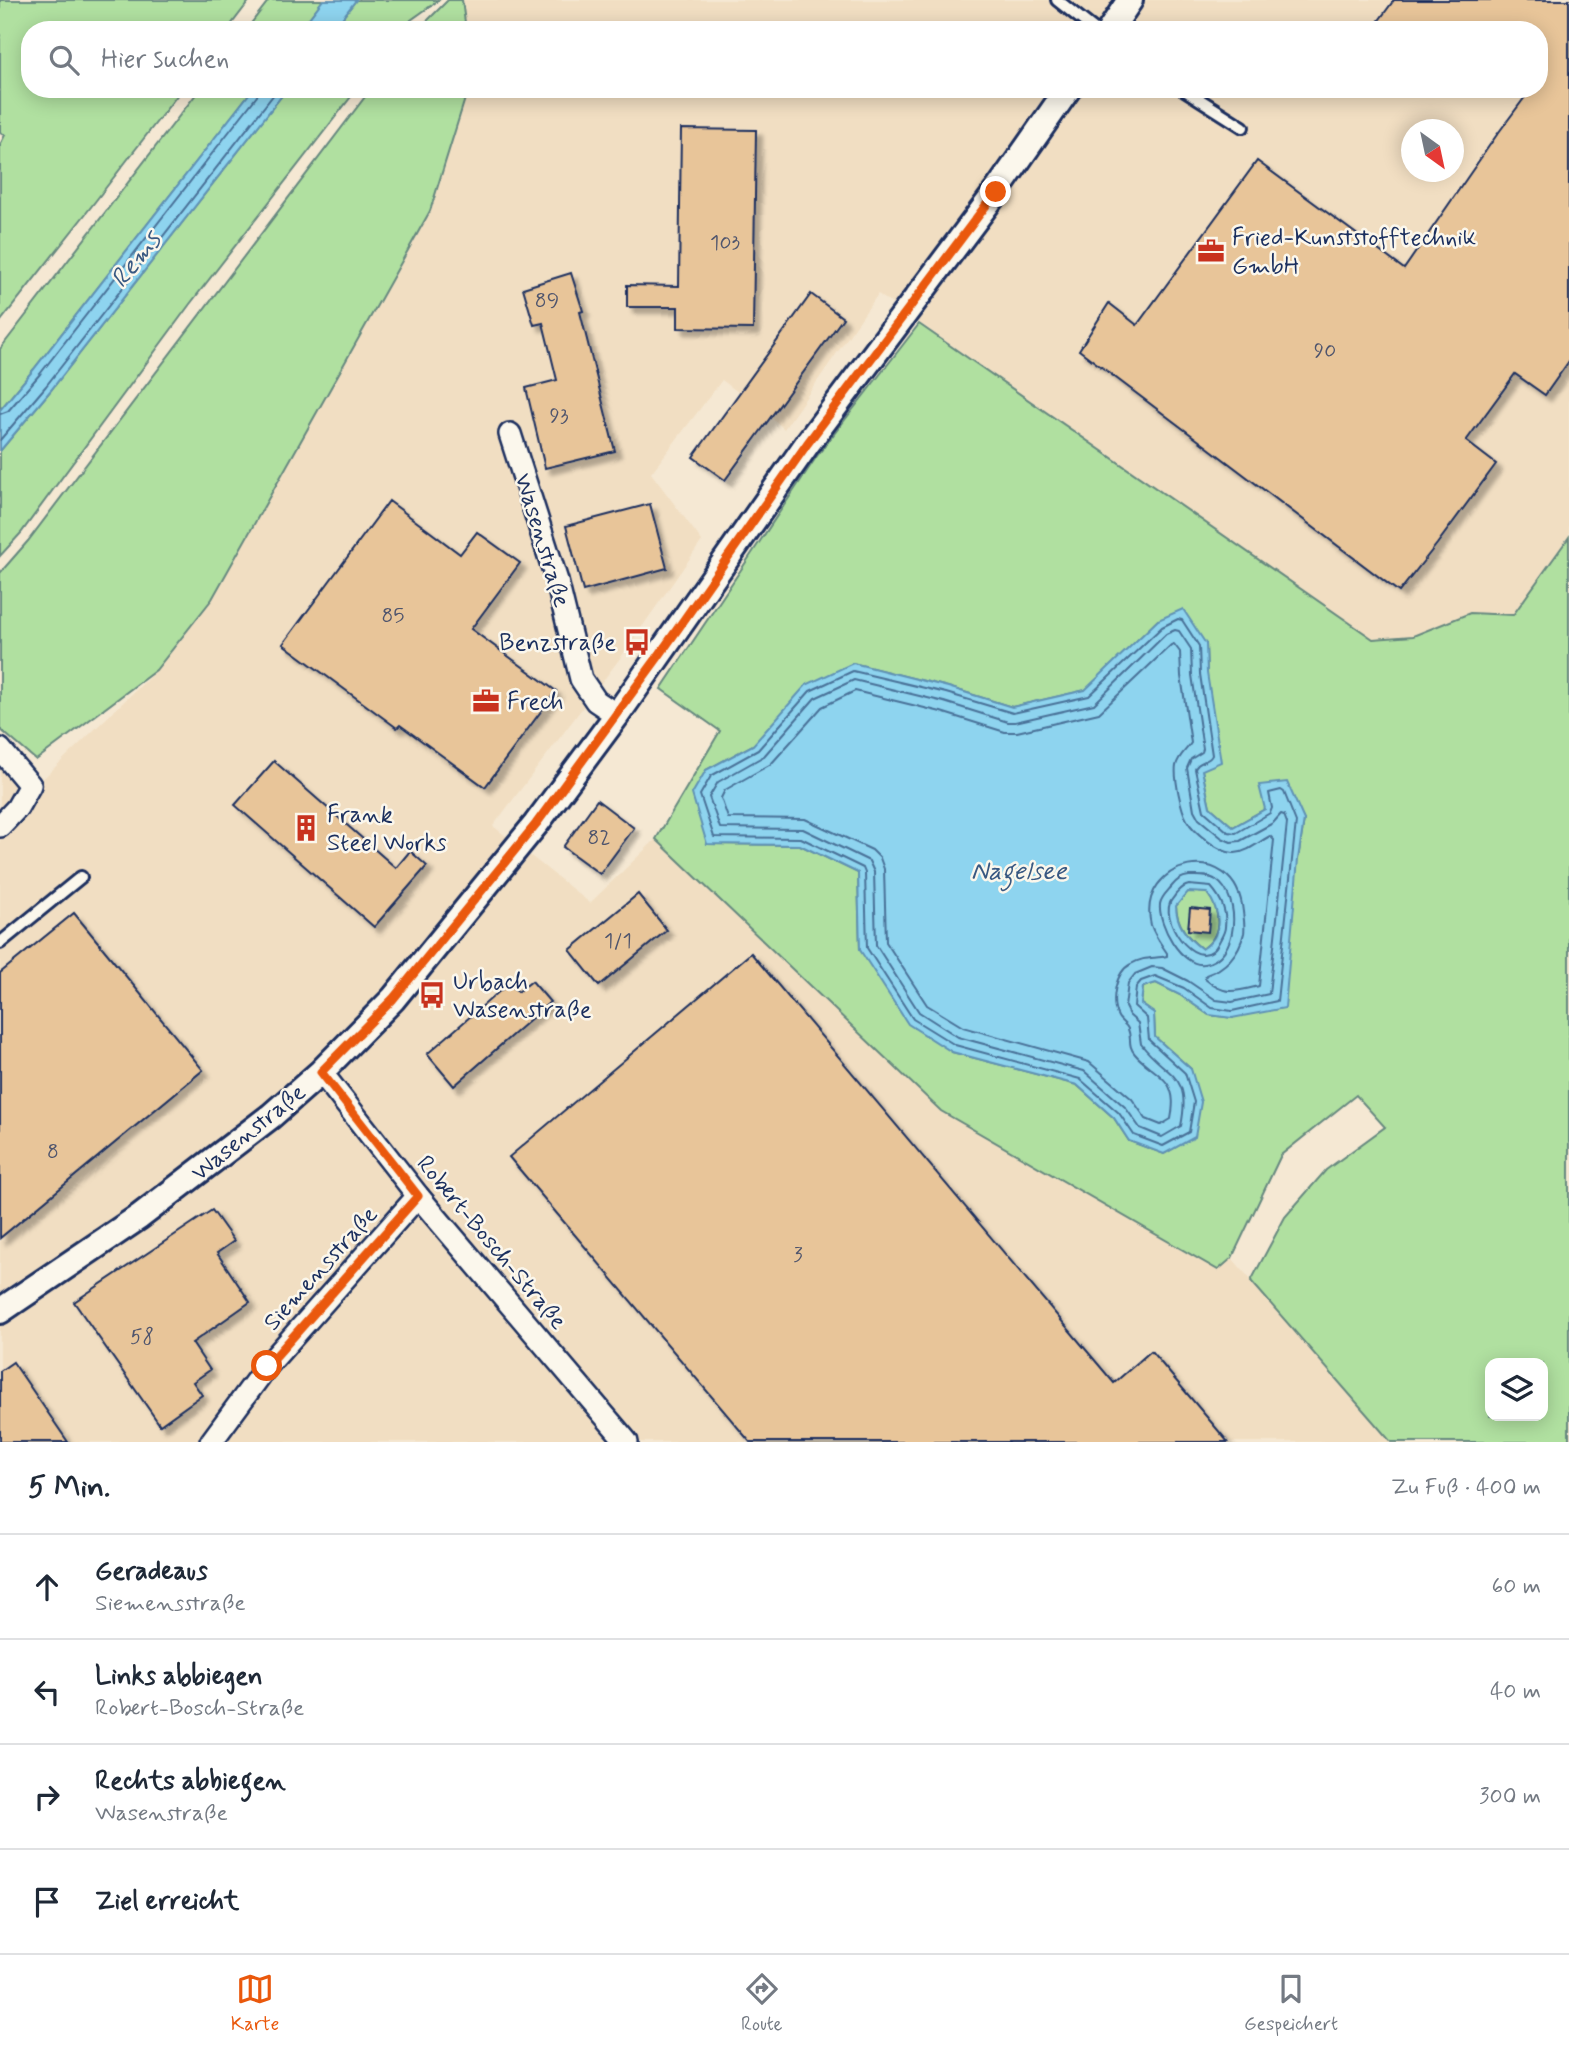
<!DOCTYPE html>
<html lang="de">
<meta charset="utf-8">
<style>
body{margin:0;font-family:Mynerve,sans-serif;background:#f6f6f7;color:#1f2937}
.controls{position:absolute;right:21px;bottom:21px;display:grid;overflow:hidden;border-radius:14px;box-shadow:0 4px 18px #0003}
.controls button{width:63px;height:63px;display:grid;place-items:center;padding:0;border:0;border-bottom:2px solid #e0e1e3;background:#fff;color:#1f2937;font:35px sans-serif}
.compass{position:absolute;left:1401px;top:119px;width:63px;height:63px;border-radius:50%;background:#fff;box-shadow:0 4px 18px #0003;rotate:147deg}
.stop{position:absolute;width:21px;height:21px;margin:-16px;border:5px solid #ea580c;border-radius:50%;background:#fff}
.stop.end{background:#ea580c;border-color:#fff;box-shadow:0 2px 7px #0008}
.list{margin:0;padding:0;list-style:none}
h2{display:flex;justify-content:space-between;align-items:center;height:91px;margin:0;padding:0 28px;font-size:30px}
h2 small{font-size:23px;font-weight:400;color:#747a83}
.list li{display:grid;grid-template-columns:46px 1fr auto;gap:21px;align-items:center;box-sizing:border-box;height:105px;padding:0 28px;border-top:2px solid #e0e1e3}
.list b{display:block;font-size:26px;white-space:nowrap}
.list p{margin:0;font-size:23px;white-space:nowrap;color:#747a83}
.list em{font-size:23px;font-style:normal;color:#747a83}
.icon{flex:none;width:38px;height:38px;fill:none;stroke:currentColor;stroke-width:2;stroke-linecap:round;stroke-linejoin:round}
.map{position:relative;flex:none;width:1569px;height:1442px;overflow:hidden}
.search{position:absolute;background:#fff;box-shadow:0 4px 18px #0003;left:21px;right:21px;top:21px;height:77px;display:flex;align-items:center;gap:18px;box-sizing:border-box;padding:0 24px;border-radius:28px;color:#747a83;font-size:26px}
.sheet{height:511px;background:#fff}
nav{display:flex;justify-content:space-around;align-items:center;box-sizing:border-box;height:98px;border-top:2px solid #e0e1e3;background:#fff;font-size:19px;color:#747a83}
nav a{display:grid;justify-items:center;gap:4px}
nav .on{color:#ea580c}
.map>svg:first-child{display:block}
.built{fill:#f1dec2;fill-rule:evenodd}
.green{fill:#b0e0a0;stroke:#66887f;stroke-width:2;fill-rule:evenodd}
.water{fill:#8ed4ef;stroke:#6092b5;stroke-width:2;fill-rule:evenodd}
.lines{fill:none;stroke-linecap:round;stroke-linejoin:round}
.shore{stroke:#497198;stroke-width:2}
.building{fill:#e8c599;stroke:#1b2f5e;stroke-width:2;filter:url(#shadow)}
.service-casing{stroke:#1b2f5e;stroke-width:16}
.minor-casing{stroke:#1b2f5e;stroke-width:26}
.tertiary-casing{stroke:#1b2f5e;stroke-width:30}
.service{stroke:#fbf7ec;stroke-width:10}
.minor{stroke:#fbf7ec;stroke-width:21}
.tertiary{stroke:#fbf7ec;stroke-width:24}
.route{stroke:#ea580c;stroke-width:9}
.labels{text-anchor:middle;stroke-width:5;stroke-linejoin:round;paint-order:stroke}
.number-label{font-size:21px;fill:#4e546d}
.poi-label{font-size:24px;fill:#1b2f5e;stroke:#fbf7ec;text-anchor:start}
.street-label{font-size:24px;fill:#1b2f5e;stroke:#fbf7ec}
.water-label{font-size:26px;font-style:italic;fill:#385882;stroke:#fbf7ec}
</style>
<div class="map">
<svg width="1569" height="1442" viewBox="0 0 1569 1442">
<defs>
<filter id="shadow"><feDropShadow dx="6" dy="6" stdDeviation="2" flood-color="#0004"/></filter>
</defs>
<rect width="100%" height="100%" fill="#f5e8d3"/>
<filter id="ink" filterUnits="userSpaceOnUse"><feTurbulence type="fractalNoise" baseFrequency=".0143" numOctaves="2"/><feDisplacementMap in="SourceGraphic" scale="14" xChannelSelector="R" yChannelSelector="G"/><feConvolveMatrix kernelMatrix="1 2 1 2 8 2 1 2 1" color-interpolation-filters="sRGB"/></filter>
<g filter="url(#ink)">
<path class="built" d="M459 0H1569V537L1513 615 1470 613 1413 636 1373 639 878 294 784 429 771 417 722 380 651 473 702 541 621 657 493 826 590 903 656 839 941 1111 1218 1270 1232 1258 1391 1442H0V761L28 793 157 670 212 599 404 221 451 89H1539V30H457ZM1412 130H1454V172H1412Z"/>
<g class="green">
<path d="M0 0H250L227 30H30V89H182L87 212 0 322V145L5 135 0 132Z"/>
<path d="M269 0H323L300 30H246Z"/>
<path d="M356 0H439L411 20 404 30H333Z"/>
<path d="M448 0H462L466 30H418Z"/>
<path d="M200 89H253L34 369 0 410V349Z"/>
<path d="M287 89H357L190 304 21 533 0 556V451L51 390Z"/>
<path d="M371 89H468L430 211 212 599 156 670 36 760 0 729V573L28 541Z"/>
<path d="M919 324 1373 639 1413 636 1470 613 1513 615 1569 537V1442H1391L1251 1281 1285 1217 1326 1170 1385 1127 1356 1095 1281 1155 1232 1258 1218 1270 941 1111 656 839 720 731 661 689 817 456ZM1158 620 1206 644 1207 673 1202 770 1210 807 1233 827 1265 809 1304 820 1298 859 1233 1018 1209 1015 1180 995 1156 983 1143 987 1141 1004 1154 1014 1155 1037 1191 1069 1195 1136 1164 1154 1129 1141 1114 1118 1077 1085 952 1052 860 950 858 873 800 845 707 844 706 770 753 745 853 663 948 687 1012 707 1086 690ZM1490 1363H1543V1416H1490Z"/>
<path d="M1188 891 1207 893C1221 911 1223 936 1202 949 1187 937 1177 925 1176 906Z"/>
</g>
<g class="water">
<path d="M323 0H356L333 30H300Z"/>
<path d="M253 89H287L51 390 0 451V410L34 369Z"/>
<path d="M1183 609 1206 644 1207 673 1221 762 1202 770 1210 807 1233 827 1265 809 1259 785 1287 782 1304 820 1298 859 1285 1008 1232 1018 1209 1015 1180 995 1156 983 1143 987 1141 1004 1154 1013 1155 1037 1191 1069 1201 1102 1195 1137 1164 1154 1129 1141 1114 1118 1077 1085 952 1052 908 1024 860 950 858 873 800 845 707 844 692 794 706 770 753 745 806 685 853 663 948 687 1012 707 1085 690 1158 620ZM1188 892 1207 893C1221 911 1223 936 1202 949 1187 938 1176 925 1176 906Z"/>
</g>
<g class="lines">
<g class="shore">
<path d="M0 414 8 411 40 374 257 96 258 89"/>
<path d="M0 440 46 386 278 89"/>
<path d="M1178 619 1182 620 1199 646 1200 674 1212 755C1209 763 1198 760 1195 769L1204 811 1228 832 1236 833 1270 813 1272 808 1269 793 1281 790 1284 792 1296 822 1277 1001 1232 1011 1212 1008 1184 988 1155 976 1141 981 1136 987 1134 1006 1147 1018 1149 1040 1185 1073 1194 1102 1189 1132 1163 1146 1134 1135 1119 1113 1080 1079 955 1045 913 1019 867 948 865 873 863 868 801 838 714 837 700 795 711 776 758 750 810 691 853 671 946 693 1013 713 1089 696 1162 627Z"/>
<path d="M1175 630 1179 631 1191 649 1192 675 1203 749 1202 752 1191 759 1187 768 1194 810 1199 819 1222 838 1231 842 1240 841 1273 823 1281 814 1284 815 1287 823 1269 994 1232 1002 1216 1000 1188 981 1162 968 1152 967 1135 974 1128 983 1125 1007 1129 1015 1138 1023 1141 1044C1167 1078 1192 1072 1181 1126L1162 1137 1140 1128 1125 1107 1084 1071 958 1037 919 1012 876 945 874 872 869 861 803 829 720 828 709 797 718 782 764 756 815 698 854 680 944 702 1008 722H1015L1094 704 1166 634Z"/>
<path d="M1174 644 1180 652 1181 676 1191 743C1186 751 1178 756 1176 766 1174 777 1181 810 1187 820 1193 832 1221 854 1235 853 1248 852 1259 842 1270 836L1274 840 1259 986C1235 992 1225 996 1205 979L1206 975C1225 969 1239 954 1244 933 1245 927 1244 919 1243 912 1236 836 1135 860 1151 925 1154 935 1161 944 1167 953V956C1155 959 1144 956 1131 964 1115 972 1110 1002 1118 1017 1120 1021 1127 1025 1128 1029 1132 1038 1127 1045 1135 1054 1144 1065 1159 1072 1167 1083 1175 1094 1173 1108 1171 1119L1161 1125 1146 1119 1132 1099 1089 1062 963 1027 927 1005 886 942 884 869 880 858 872 850 805 819 728 818 721 798 725 790 771 764 822 707 855 691 941 712 1005 732H1017L1099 713 1171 645Z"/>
<path d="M1189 876C1198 876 1209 875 1216 880 1242 897 1239 959 1204 964 1181 967 1158 924 1160 904 1161 897 1167 892 1172 886 1177 880 1181 877 1189 876Z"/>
<path d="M1189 885 1211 887C1221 898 1227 912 1225 927 1225 932 1221 938 1219 942 1201 978 1161 924 1170 903 1170 901 1175 896 1176 894 1181 889 1183 886 1189 885Z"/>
</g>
</g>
<g class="building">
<path d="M1394 0H1569V361L1545 395 1515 374 1466 441 1496 464 1437 544 1399 592 1079 350 1109 303 1137 325 1257 161 1404 269 1496 136 1531 89H1539V30H1450L1438 20 1430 30H1372Z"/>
<path d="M681 129 756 130 753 329 678 328V307H627V285L679 286Z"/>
<path d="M571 273 583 311 580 312 615 451 545 468 526 388 557 380 543 323 534 325 523 288Z"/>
<path d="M811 294 843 318 725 480 693 457Z"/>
<path d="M389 501 460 554 477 532 520 563 471 629 556 691 485 787 400 725 397 728 283 644Z"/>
<path d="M650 504 667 568 583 591 566 526Z"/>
<path d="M274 761 396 868 410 851 427 866 374 927 235 805Z"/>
<path d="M597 800 634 828 600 874 563 847Z"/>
<path d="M638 894 667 930 599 986 570 950Z"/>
<path d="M1190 908 1210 910 1208 932 1188 930Z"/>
<path d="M74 913 203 1070 0 1238V973Z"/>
<path d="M751 953 1114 1383 1151 1351 1228 1442H750L509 1157Z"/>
<path d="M532 981 550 1002 454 1086 427 1054 509 983 518 992Z"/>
<path d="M212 1210 234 1241 217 1253 250 1302 192 1343 210 1370 193 1382 202 1395 160 1425 74 1302Z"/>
<path d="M13 1362 68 1442H0V1371Z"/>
</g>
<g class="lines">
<defs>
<g id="service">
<path d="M1057 0 1095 30"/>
<path d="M1183 89 1243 127"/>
<path d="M0 943 81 877"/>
</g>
<g id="minor">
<path d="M510 434 557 581 581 679 596 701 617 715"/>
<path d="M0 749 30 785 17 808 0 826"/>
<path d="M321 1072 418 1196 627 1442"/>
<path d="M211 1442 267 1366 418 1196"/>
</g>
<g id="tertiary">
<path d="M1110 30 1130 0"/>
<path d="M0 1311 139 1217 271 1116 321 1072 393 999 536 824 617 715 807 444 996 192 1068 89"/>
</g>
</defs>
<use href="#service" class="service-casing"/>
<use href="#minor" class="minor-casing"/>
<use href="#tertiary" class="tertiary-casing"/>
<use href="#service" class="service"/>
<use href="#minor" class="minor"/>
<use href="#tertiary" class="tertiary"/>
</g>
</g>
<g class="lines" filter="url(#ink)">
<path class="route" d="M267 1366 418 1196 321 1072 393 999 536 824 658 657 807 444 996 192"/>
</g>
<defs>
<symbol id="office-bare" viewBox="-9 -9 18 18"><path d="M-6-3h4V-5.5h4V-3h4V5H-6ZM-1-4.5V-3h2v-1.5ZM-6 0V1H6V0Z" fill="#c8321e" stroke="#fbf7ec" stroke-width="2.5" paint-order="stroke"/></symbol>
<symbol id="bus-bare" viewBox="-9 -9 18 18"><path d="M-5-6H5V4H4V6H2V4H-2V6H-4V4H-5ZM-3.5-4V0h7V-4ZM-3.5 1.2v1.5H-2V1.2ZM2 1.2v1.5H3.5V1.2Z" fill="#c8321e" stroke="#fbf7ec" stroke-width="2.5" paint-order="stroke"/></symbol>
<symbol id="building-bare" viewBox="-9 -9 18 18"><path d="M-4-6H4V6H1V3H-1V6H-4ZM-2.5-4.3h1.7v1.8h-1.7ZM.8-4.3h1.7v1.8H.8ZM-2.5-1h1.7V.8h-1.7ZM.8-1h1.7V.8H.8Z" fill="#c8321e" stroke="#fbf7ec" stroke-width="2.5" paint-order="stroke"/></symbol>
</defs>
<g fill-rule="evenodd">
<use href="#office-bare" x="1192" y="232" width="38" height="38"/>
<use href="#bus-bare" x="618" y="623" width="38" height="38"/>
<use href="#office-bare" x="467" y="682" width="38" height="38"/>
<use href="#building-bare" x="287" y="809" width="38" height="38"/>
<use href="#bus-bare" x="413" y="976" width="38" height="38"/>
</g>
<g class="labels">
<g class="number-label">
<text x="725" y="249">103</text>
<text x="547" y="307">89</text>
<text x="1325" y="357">90</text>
<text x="559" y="422">93</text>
<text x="393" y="622">85</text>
<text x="599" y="844">82</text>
<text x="618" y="947">1/1</text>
<text x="53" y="1158">8</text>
<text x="798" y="1261">3</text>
<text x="142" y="1343">58</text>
</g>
<g class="poi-label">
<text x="1232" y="245">Fried-Kunststofftechnik<tspan x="1232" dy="28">GmbH</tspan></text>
<text x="616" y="650" text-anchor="end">Benzstraße</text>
<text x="507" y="709">Frech</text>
<text x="327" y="822">Frank<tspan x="327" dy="28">Steel Works</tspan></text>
<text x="453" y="989">Urbach<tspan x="453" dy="28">Wasenstraße</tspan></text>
</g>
<g class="street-label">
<text transform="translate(543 540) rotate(73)" y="8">Wasenstraße</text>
<text transform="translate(248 1132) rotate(-39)" y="8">Wasenstraße</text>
<text transform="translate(492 1242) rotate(50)" y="8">Robert-Bosch-Straße</text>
<text transform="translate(320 1268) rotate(-48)" y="8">Siemensstraße</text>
</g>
<g class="water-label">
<text transform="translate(135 259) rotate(-51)" y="9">Rems</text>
<text x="1019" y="879">Nagelsee</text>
</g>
</g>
</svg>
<div class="controls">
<button><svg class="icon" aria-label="layers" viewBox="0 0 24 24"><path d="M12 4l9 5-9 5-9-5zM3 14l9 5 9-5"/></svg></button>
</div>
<svg class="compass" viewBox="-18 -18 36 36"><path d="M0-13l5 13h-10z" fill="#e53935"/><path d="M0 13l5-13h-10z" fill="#747a83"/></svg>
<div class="stop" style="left:267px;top:1366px"></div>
<div class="stop end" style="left:996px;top:192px"></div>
<div class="search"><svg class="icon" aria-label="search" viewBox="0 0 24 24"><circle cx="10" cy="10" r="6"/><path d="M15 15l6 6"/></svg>Hier suchen</div>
</div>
<section class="sheet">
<h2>5 Min.<small>Zu Fuß · 400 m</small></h2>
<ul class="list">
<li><svg class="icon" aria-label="ahead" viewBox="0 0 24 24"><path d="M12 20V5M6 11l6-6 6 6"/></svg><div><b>Geradeaus</b><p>Siemensstraße</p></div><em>60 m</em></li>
<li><svg class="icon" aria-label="left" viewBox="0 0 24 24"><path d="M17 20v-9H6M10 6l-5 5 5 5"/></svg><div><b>Links abbiegen</b><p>Robert-Bosch-Straße</p></div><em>40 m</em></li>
<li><svg class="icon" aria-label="right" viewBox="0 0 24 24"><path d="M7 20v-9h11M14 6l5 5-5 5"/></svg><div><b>Rechts abbiegen</b><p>Wasenstraße</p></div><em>300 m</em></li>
<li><svg class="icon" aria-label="arrive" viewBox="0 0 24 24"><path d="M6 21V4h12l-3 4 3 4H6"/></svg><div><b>Ziel erreicht</b></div></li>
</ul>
</section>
<nav>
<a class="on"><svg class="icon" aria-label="map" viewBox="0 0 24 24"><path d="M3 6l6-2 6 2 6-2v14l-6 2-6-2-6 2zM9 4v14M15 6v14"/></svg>Karte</a>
<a><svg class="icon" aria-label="directions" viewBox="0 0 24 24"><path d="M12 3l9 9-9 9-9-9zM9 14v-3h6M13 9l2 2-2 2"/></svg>Route</a>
<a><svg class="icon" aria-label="saved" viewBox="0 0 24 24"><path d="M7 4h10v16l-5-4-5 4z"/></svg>Gespeichert</a>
</nav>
